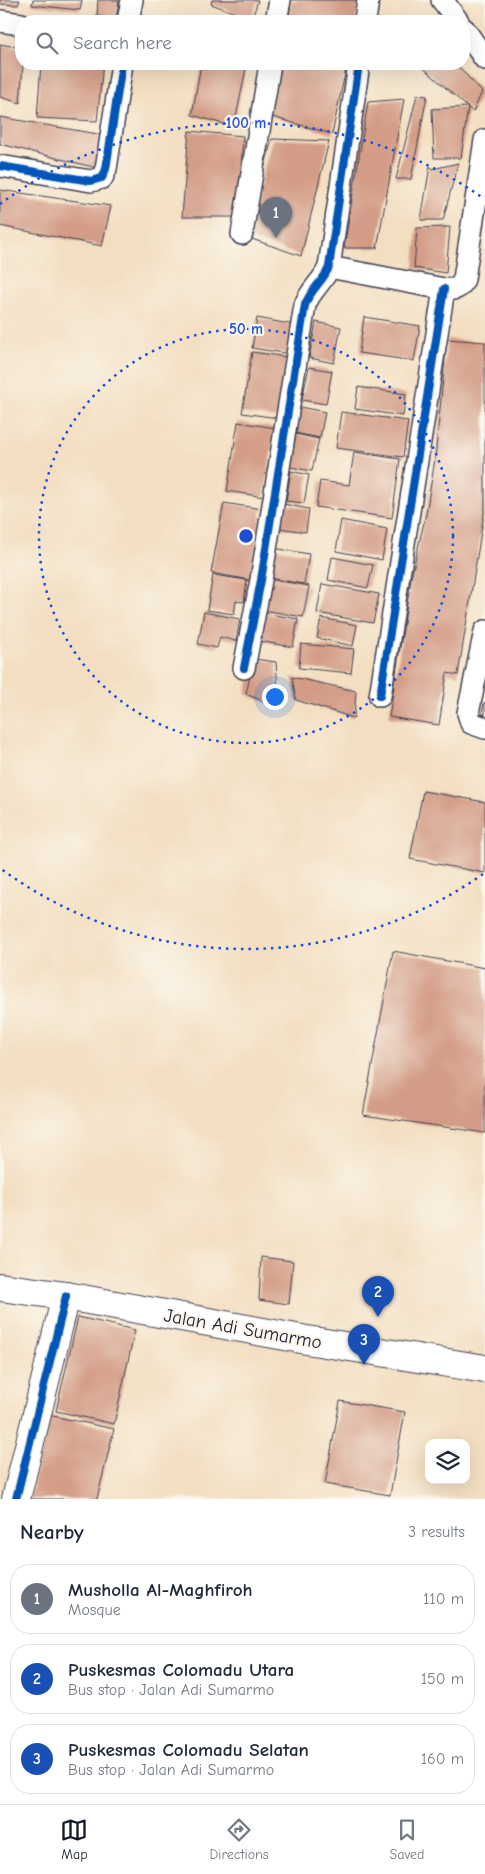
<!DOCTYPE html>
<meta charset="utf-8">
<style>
body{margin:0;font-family:"Comic Neue",sans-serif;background:#f2f2f3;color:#1f2937}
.controls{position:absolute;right:15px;bottom:15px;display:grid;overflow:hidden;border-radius:10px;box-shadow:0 5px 20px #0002}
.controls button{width:45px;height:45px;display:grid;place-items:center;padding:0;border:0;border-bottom:1px solid #e0e1e3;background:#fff;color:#1f2937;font:25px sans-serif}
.you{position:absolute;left:274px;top:696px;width:18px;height:18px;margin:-12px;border:4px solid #fff;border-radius:50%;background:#1a73e8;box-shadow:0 0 0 8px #1a73e833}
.badge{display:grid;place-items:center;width:32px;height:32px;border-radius:50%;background:#111827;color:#fff;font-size:16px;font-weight:700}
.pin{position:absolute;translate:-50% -41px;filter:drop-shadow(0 1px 2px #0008)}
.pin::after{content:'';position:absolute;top:26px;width:18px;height:15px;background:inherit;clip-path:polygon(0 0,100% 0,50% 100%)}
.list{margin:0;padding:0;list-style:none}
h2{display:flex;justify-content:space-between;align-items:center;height:65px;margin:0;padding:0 20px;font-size:21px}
h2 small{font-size:16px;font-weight:400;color:#747a83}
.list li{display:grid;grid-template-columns:32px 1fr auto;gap:15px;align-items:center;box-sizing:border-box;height:70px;margin:0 10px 10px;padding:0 10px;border:1px solid #e0e1e3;border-radius:20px}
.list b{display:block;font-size:19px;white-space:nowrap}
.list p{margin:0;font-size:16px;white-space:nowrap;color:#747a83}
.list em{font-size:16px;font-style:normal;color:#747a83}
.icon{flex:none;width:28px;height:28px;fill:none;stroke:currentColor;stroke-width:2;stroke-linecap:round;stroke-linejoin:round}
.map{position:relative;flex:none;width:485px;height:1499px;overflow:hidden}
.search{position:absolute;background:#fff;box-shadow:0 5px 20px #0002;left:15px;right:15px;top:15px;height:55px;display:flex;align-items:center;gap:12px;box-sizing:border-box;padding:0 18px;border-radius:20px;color:#747a83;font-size:19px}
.sheet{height:305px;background:#fff}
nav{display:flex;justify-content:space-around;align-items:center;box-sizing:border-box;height:70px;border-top:1px solid #e0e1e3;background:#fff;font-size:14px;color:#747a83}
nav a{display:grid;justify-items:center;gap:2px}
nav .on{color:#111827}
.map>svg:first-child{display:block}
.building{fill:#d39c86}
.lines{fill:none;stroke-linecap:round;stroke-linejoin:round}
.street-casing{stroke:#413e4f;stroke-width:24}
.secondary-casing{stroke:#413e4f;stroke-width:30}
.street{stroke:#fff;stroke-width:21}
.secondary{stroke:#fff;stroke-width:28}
.cycleway-casing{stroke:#fbf7ec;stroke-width:11}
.cycleway{stroke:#0057b8;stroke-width:8}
.ring{fill:none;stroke:#1d4ed8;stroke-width:2.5;stroke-dasharray:2.5 5}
.labels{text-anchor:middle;stroke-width:4.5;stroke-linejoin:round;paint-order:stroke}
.street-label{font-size:19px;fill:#22223b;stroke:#fbf7ec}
.centre{fill:#1d4ed8;stroke:#fbf7ec;stroke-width:2.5}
.ring-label{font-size:15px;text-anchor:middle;font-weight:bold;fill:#1d4ed8;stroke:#fbf7ec;stroke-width:4.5;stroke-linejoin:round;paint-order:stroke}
</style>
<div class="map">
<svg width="485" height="1499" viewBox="0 0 485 1499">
<rect width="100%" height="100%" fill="#fbf7ec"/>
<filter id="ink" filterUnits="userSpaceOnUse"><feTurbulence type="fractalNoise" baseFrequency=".02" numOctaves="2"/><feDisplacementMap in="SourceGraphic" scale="10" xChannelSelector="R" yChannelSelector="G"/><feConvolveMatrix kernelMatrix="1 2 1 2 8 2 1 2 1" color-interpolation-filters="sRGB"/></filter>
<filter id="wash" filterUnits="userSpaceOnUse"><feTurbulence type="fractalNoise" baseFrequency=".0096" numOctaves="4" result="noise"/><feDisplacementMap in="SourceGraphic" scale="20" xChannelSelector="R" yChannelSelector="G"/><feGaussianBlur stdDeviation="1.12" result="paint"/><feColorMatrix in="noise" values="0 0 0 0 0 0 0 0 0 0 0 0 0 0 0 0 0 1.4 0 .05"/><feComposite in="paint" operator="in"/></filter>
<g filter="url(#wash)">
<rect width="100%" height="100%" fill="#f3dec1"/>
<g id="blocks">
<g class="building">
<path d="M0 0H20L18 5 0 4Z"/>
<path d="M33 0H82L80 10 32 5Z"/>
<path d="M98 0H119L116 19 97 16Z"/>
<path d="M212 0H258L252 19 211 4Z"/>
<path d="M291 0H359L356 21H305L289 17Z"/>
<path d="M0 44 21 48 23 64 20 103 0 97Z"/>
<path d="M41 64H103L97 121 37 118Z"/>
<path d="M201 64H247L234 127 192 115Z"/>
<path d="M276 64H347L332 134 269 116Z"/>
<path d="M419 64H456L482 92 473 112Z"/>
<path d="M417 95 427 96 411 179H396Z"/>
<path d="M404 99 377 248H344L368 102Z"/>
<path d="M468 107 461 158H434L432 109Z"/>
<path d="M0 117 103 135 97 168 0 144Z"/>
<path d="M189 131 243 136 238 217H182Z"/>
<path d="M272 139 329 141 301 256 246 237Z"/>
<path d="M458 163 443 220H421L430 166 433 169Z"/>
<path d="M0 190 111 206 102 246 0 226Z"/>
<path d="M450 227 446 273 414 268 417 228Z"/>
<path d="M364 317 420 326 414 361 359 353Z"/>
<path d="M257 318 295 325 290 354 252 348Z"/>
<path d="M316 322 341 327 334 363 309 358Z"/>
<path d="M447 339 485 342V507L458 675 447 673 439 725 389 717 412 573 426 514 435 459Z"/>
<path d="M252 352 287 357 278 418 242 413Z"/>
<path d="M309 367 332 371 326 404 302 400Z"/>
<path d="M358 387 406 394 403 416 355 409Z"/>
<path d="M300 407 325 412 320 438 295 433Z"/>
<path d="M341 412 408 421 403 457 336 448Z"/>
<path d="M238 422 275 428 264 497 227 491Z"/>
<path d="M296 434 319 439 312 471 290 467Z"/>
<path d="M354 452 400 459 392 518 316 507 320 481 349 485Z"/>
<path d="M291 471 309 475 304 503 286 501Z"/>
<path d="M224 503 262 509 250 580 211 573Z"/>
<path d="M283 504 309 509 306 532 279 528Z"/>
<path d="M341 520 387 529 382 560 336 551Z"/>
<path d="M273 548 309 554 304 584 268 578Z"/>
<path d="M332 557 373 565 368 588 328 580Z"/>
<path d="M213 575 247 580 244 602 236 601 234 614 207 610Z"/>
<path d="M269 579 309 586 303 617 263 610Z"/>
<path d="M322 584 379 594 373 623 317 613Z"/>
<path d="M204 612 240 619 236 641 220 637 217 648 198 644Z"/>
<path d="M263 613 298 619 293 647 258 641Z"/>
<path d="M321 618 357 625 353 646 317 638Z"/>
<path d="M301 644 354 649 351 673 299 668Z"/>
<path d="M254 659 276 662 279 708 246 694Z"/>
<path d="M292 677 356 691 354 718 296 700Z"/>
<path d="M484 703H485V715L482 714Z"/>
<path d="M423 791 485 802V873L410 859Z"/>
<path d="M393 951 485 968V1133L363 1115Z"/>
<path d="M261 1257 293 1261 289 1304 259 1300Z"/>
<path d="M78 1317 135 1330 114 1424 56 1411Z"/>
<path d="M340 1401 405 1412 390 1495 325 1484Z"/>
<path d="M48 1415 114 1429 97 1499H30Z"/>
</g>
</g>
</g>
<g filter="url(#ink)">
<use href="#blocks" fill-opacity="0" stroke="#413e4f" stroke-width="1"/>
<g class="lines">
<defs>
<g id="street">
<path d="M442 0 458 21"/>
<path d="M0 21 21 24"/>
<path d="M128 21 132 0"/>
<path d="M276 21 280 0"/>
<path d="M365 21 368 0"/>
<path d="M464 29 485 59"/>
<path d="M0 166 91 181 102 178 106 169 122 64"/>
<path d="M242 234 270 64"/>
<path d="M329 267 444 289C454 290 460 289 464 279L485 140"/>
<path d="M485 631 468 713 471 723 485 728"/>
<path d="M244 668 261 580 305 305C310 290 324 281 329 267L359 64"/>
<path d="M380 696 444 289"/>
</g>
<g id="secondary">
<path d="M0 1287 66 1296 307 1340 485 1369"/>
<path d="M16 1499 66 1296"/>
</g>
</defs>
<use href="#street" class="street-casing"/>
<use href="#secondary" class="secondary-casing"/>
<use href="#street" class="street"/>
<use href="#secondary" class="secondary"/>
<defs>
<g id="cycleway">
<path d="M0 166 91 181 102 178 106 169 122 64"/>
<path d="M244 668 261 580 305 305C310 290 324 281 329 267L359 64"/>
<path d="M380 696 444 289"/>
<path d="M16 1499 66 1296"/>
</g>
</defs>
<use href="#cycleway" class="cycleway-casing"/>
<use href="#cycleway" class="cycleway"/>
</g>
</g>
<g class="ring">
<circle cx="246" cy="536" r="207"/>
<path d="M483 874A413 413 0 0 1 0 868M0 204A413 413 0 0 1 483 198"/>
</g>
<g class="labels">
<g class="street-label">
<text transform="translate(243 1328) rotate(10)" y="7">Jalan Adi Sumarmo</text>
</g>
</g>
<circle cx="246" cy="536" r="8" class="centre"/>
<g class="ring-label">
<text x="246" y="128">100 m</text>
<text x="246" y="334">50 m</text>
</g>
</svg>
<div class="controls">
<button><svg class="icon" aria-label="layers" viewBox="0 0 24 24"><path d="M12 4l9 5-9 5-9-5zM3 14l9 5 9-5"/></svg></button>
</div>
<div class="you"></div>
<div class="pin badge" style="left:276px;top:238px;background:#6b7280">1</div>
<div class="pin badge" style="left:378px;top:1317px;background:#1a4fb4">2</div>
<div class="pin badge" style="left:364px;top:1365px;background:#1a4fb4">3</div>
<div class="search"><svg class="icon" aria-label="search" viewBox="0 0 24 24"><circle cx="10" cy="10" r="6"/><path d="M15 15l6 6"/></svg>Search here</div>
</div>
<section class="sheet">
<h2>Nearby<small>3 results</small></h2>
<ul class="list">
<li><span class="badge" style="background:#6b7280">1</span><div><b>Musholla Al-Maghfiroh</b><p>Mosque</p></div><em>110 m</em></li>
<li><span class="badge" style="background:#1a4fb4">2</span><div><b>Puskesmas Colomadu Utara</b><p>Bus stop · Jalan Adi Sumarmo</p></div><em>150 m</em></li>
<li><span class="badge" style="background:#1a4fb4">3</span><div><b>Puskesmas Colomadu Selatan</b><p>Bus stop · Jalan Adi Sumarmo</p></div><em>160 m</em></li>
</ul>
</section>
<nav>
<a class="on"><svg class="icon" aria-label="map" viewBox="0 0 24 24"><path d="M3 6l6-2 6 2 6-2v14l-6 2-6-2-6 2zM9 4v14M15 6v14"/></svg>Map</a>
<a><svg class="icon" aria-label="directions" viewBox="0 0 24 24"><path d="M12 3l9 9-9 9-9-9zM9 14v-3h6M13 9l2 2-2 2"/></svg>Directions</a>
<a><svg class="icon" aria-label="saved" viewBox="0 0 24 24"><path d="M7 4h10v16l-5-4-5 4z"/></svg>Saved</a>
</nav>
